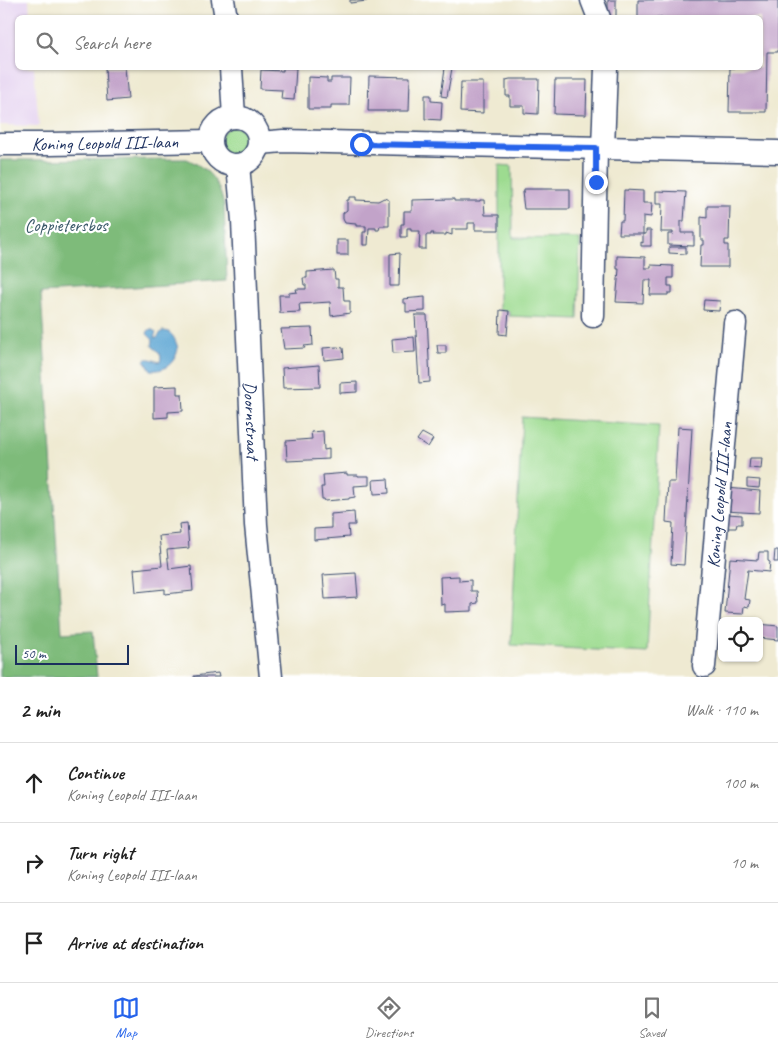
<!DOCTYPE html>
<meta charset="utf-8">
<style>
body{margin:0;font-family:Caveat,sans-serif;background:#f2f2f2;color:#222}
.controls{position:absolute;right:15px;bottom:15px;display:grid;overflow:hidden;border-radius:8px;box-shadow:0 1px 4px #0004}
.controls button{width:45px;height:45px;display:grid;place-items:center;padding:0;border:0;border-bottom:1px solid #e0e0e0;background:#fff;color:#222;font:25px sans-serif}
.scale{position:absolute;left:15px;bottom:12px;width:114px;box-sizing:border-box;padding-left:5px;border:2px solid #1b2f5e;border-top:0;font-size:14px;line-height:18px;white-space:nowrap;color:#1b2f5e;-webkit-text-stroke:4px #fff;paint-order:stroke}
.stop{position:absolute;width:15px;height:15px;margin:-11px;border:4px solid #2563eb;border-radius:50%;background:#fff}
.stop.end{background:#2563eb;border-color:#fff;box-shadow:0 1px 5px #0008}
.list{margin:0;padding:0;list-style:none}
h2{display:flex;justify-content:space-between;align-items:center;height:65px;margin:0;padding:0 20px;font-size:21px}
h2 small{font-size:16px;font-weight:400;color:#767676}
.list li{display:grid;grid-template-columns:32px 1fr auto;gap:15px;align-items:center;box-sizing:border-box;height:80px;padding:0 20px;border-top:1px solid #e0e0e0}
.list b{display:block;font-size:19px;white-space:nowrap}
.list p{margin:0;font-size:16px;white-space:nowrap;color:#767676}
.list em{font-size:16px;font-style:normal;color:#767676}
.icon{flex:none;width:28px;height:28px;fill:none;stroke:currentColor;stroke-width:2;stroke-linecap:round;stroke-linejoin:round}
.map{position:relative;flex:none;width:778px;height:677px;overflow:hidden}
.search{position:absolute;background:#fff;box-shadow:0 1px 4px #0004;left:15px;right:15px;top:15px;height:55px;display:flex;align-items:center;gap:12px;box-sizing:border-box;padding:0 18px;border-radius:8px;color:#767676;font-size:19px}
.sheet{height:305px;background:#fff}
nav{display:flex;justify-content:space-around;align-items:center;box-sizing:border-box;height:70px;border-top:1px solid #e0e0e0;background:#fff;font-size:14px;color:#767676}
nav a{display:grid;justify-items:center;gap:2px}
nav .on{color:#2563eb}
.map>svg:first-child{display:block}
.built{fill:#e5d3f0}
.green{fill:#9ddb90;stroke:#5c8577}
.forest{fill:#7ebb7a;stroke:#4c756c}
.water{fill:#5ca5d3;stroke:#3c6a98}
.building{fill:#c2a3c9}
.lines{fill:none;stroke-linecap:round;stroke-linejoin:round}
.minor-casing{stroke:#3b4b6f;stroke-width:25}
.minor{stroke:#fff;stroke-width:22}
.route{stroke:#2563eb;stroke-width:6}
.labels{text-anchor:middle;stroke-width:4.5;stroke-linejoin:round;paint-order:stroke}
.street-label{font-size:18px;fill:#1b2f5e;stroke:#fff}
.park-label{font-size:18px;fill:#3c5a6a;stroke:#fff}
</style>
<div class="map">
<svg width="778" height="677" viewBox="0 0 778 677">
<rect width="100%" height="100%" fill="#fff"/>
<filter id="ink" filterUnits="userSpaceOnUse"><feTurbulence type="fractalNoise" baseFrequency=".02" numOctaves="2"/><feDisplacementMap in="SourceGraphic" scale="10" xChannelSelector="R" yChannelSelector="G"/><feConvolveMatrix kernelMatrix="1 2 1 2 8 2 1 2 1" color-interpolation-filters="sRGB"/></filter>
<filter id="wash" filterUnits="userSpaceOnUse"><feTurbulence type="fractalNoise" baseFrequency=".0096" numOctaves="4" result="noise"/><feDisplacementMap in="SourceGraphic" scale="20" xChannelSelector="R" yChannelSelector="G"/><feGaussianBlur stdDeviation="1.12" result="paint"/><feColorMatrix in="noise" values="0 0 0 0 0 0 0 0 0 0 0 0 0 0 0 0 0 1.4 0 .05"/><feComposite in="paint" operator="in"/></filter>
<g filter="url(#wash)">
<rect width="100%" height="100%" fill="#efead2"/>
<path class="built" d="M0 0H29L30 17 18 18V68H34L39 126 0 125Z"/>
<g class="green">
<circle cx="235" cy="142" r="15"/>
<path d="M499 165 512 166 513 238 580 239 578 319 509 316V311L499 310Z"/>
<path d="M522 417 659 426 647 653 511 645Z"/>
</g>
<path class="forest" d="M187 159C210 170 218 180 224 205L227 281 41 293 62 633 93 631 97 677H0V160Z"/>
<path class="water" d="M151 329 156 332 154 338H157L162 331C172 330 175 339 178 348 176 362 165 372 151 370L144 360C151 357 154 361 160 362 163 354 158 351 152 346L153 340 147 334 148 331Z"/>
<g id="blocks">
<g class="building">
<path d="M350 0H367V1L350 3Z"/>
<rect x="608" y="0" width="8" height="18"/>
<path d="M638 0H778V52H767L766 112H729L730 68H760V18H638Z"/>
<path d="M105 68H125L128 99 107 101Z"/>
<path d="M283 68H296L294 100 281 99 282 90 260 89 261 70 283 71Z"/>
<path d="M445 68H452L447 97 441 96Z"/>
<path d="M369 76 410 77 409 111H368Z"/>
<path d="M308 77 327 78V82H331V78H350L349 105H331V109H308Z"/>
<path d="M510 79H539L538 114 524 113V106H510V96H506V80Z"/>
<path d="M555 80H587L586 115 554 114Z"/>
<path d="M461 82H483V113L460 112Z"/>
<path d="M425 95H431V101L442 102 441 120 425 119Z"/>
<path d="M524 189H570V209H524L522 192H524Z"/>
<path d="M624 190 643 191V203H652L651 217 643 216V234H619L620 221H623Z"/>
<path d="M656 191 686 192 684 221H681V233H694V246L668 245V234H673V232H661L662 204H656Z"/>
<path d="M349 197H356V200L378 201 384 198 389 200V226H380L379 230H376V228H369L368 245H363V232H366V226H356V224L345 223 343 219V213L347 210V200H349Z"/>
<path d="M452 199H454V201H480V200H484L485 215H499V230H475V223H468V229H452V235L446 233V235H433L434 233H431V235H426V249H419L420 231H411V228H407V237H401V224H404V211H412V200Z"/>
<path d="M707 206H730L729 240H725V245H728V267H700L701 245H704V240H701V217L707 218Z"/>
<path d="M646 230H651V246H641V242L643 243V234H646Z"/>
<rect x="337" y="240" width="11" height="15"/>
<path d="M669 247H686V254L669 253Z"/>
<path d="M400 253 399 286H390V254Z"/>
<path d="M617 256 645 257V268H651V265L673 266V278H668V286H672V293H668V295H650L651 280H644L643 303 616 302 619 269H617Z"/>
<path d="M334 270 335 279H338V287H343L344 301H350V313L331 316 330 302 299 304 300 312 280 313 279 295H289V293L297 292 296 289H306V285H304L303 278H307V272Z"/>
<path d="M425 297V311L406 312V303H403V299Z"/>
<path d="M704 300 720 301 719 311 703 310Z"/>
<path d="M500 310 509 311 507 335 499 334Z"/>
<path d="M415 315H427L430 382 419 383Z"/>
<path d="M312 328 313 345 304 346 305 348 284 349 281 329Z"/>
<path d="M414 337 415 352 393 353 392 339Z"/>
<path d="M437 345H446V353H438Z"/>
<path d="M337 347 343 348 344 358 324 360 323 348Z"/>
<path d="M319 365 320 387 283 388 282 368Z"/>
<path d="M357 382V392L340 393V383Z"/>
<path d="M177 386V394H182L183 411 168 412V417L154 418V387Z"/>
<path d="M678 427 692 428 684 565 671 564 673 523 666 522 668 482H675Z"/>
<path d="M323 431 324 450 329 449V459L287 461 286 441 312 439 311 432Z"/>
<path d="M422 433 433 439 428 447 417 440Z"/>
<path d="M750 458H762L761 469 749 468Z"/>
<path d="M347 473V475H358V476H369V485L354 486 355 497 349 498V499L325 501 324 499H322L321 487H324L323 475Z"/>
<path d="M388 479 389 493 374 494 373 480Z"/>
<path d="M747 479 760 480 759 488 747 487Z"/>
<path d="M727 488 760 491 759 513 725 511Z"/>
<path d="M354 512 355 525H348L349 537 314 540V529L331 528V514Z"/>
<path d="M728 514 742 515V524H737L736 528H727Z"/>
<path d="M187 523 189 548 167 550 169 569 191 566 193 591 165 594V589L136 592 134 569 162 566 159 536 180 534 179 524Z"/>
<path d="M775 550H778V562H774Z"/>
<path d="M759 552H768V561L770 562 769 572 748 570 744 599 750 600 749 607 744 606 743 614 725 613 730 558 758 560Z"/>
<path d="M356 573 358 597 325 599 323 575Z"/>
<path d="M459 576V581L471 580V591H477L478 603 472 604V611L445 612V604L441 605 440 577Z"/>
<path d="M759 624 778 626V640L759 638Z"/>
<path d="M218 673 219 677H194V676Z"/>
</g>
</g>
</g>
<g filter="url(#ink)">
<use href="#blocks" fill-opacity="0" stroke="#3b4b6f" stroke-width="1"/>
<g class="lines">
<defs>
<g id="minor">
<path d="M223 0 226 18"/>
<path d="M592 0 599 18"/>
<path d="M231 68 234 117"/>
<circle cx="235" cy="141" r="24"/>
<path d="M260 143 283 141 778 152"/>
<path id="s1" d="M0 144H50L211 141"/>
<path d="M603 148 606 68"/>
<path id="s2" d="M238 165 243 221 256 525 271 677"/>
<path d="M593 316 596 148"/>
<path id="s3" d="M704 666 735 323"/>
</g>
</defs>
<use href="#minor" class="minor-casing"/>
<use href="#minor" class="minor"/>
</g>
</g>
<g class="lines" filter="url(#ink)">
<path class="route" d="M361 144 596 148V182"/>
</g>
<g class="labels">
<g class="street-label">
<text dy="6" stroke="none"><textPath href="#s1" startOffset="105">Koning Leopold III-laan</textPath></text>
<text dy="6" stroke="none"><textPath href="#s2" startOffset="256">Doornstraat</textPath></text>
<text dy="6" stroke="none"><textPath href="#s3" startOffset="172">Koning Leopold III-laan</textPath></text>
</g>
<g class="park-label">
<text x="66" y="231">Coppietersbos</text>
</g>
</g>
</svg>
<div class="controls">
<button><svg class="icon" aria-label="locate" viewBox="0 0 24 24"><circle cx="12" cy="12" r="6"/><path d="M12 2v4M12 18v4M2 12h4M18 12h4"/></svg></button>
</div>
<div class="scale">50 m</div>
<div class="stop" style="left:361px;top:144px"></div>
<div class="stop end" style="left:596px;top:182px"></div>
<div class="search"><svg class="icon" aria-label="search" viewBox="0 0 24 24"><circle cx="10" cy="10" r="6"/><path d="M15 15l6 6"/></svg>Search here</div>
</div>
<section class="sheet">
<h2>2 min<small>Walk · 110 m</small></h2>
<ul class="list">
<li><svg class="icon" aria-label="ahead" viewBox="0 0 24 24"><path d="M12 20V5M6 11l6-6 6 6"/></svg><div><b>Continue</b><p>Koning Leopold III-laan</p></div><em>100 m</em></li>
<li><svg class="icon" aria-label="right" viewBox="0 0 24 24"><path d="M7 20v-9h11M14 6l5 5-5 5"/></svg><div><b>Turn right</b><p>Koning Leopold III-laan</p></div><em>10 m</em></li>
<li><svg class="icon" aria-label="arrive" viewBox="0 0 24 24"><path d="M6 21V4h12l-3 4 3 4H6"/></svg><div><b>Arrive at destination</b></div></li>
</ul>
</section>
<nav>
<a class="on"><svg class="icon" aria-label="map" viewBox="0 0 24 24"><path d="M3 6l6-2 6 2 6-2v14l-6 2-6-2-6 2zM9 4v14M15 6v14"/></svg>Map</a>
<a><svg class="icon" aria-label="directions" viewBox="0 0 24 24"><path d="M12 3l9 9-9 9-9-9zM9 14v-3h6M13 9l2 2-2 2"/></svg>Directions</a>
<a><svg class="icon" aria-label="saved" viewBox="0 0 24 24"><path d="M7 4h10v16l-5-4-5 4z"/></svg>Saved</a>
</nav>
